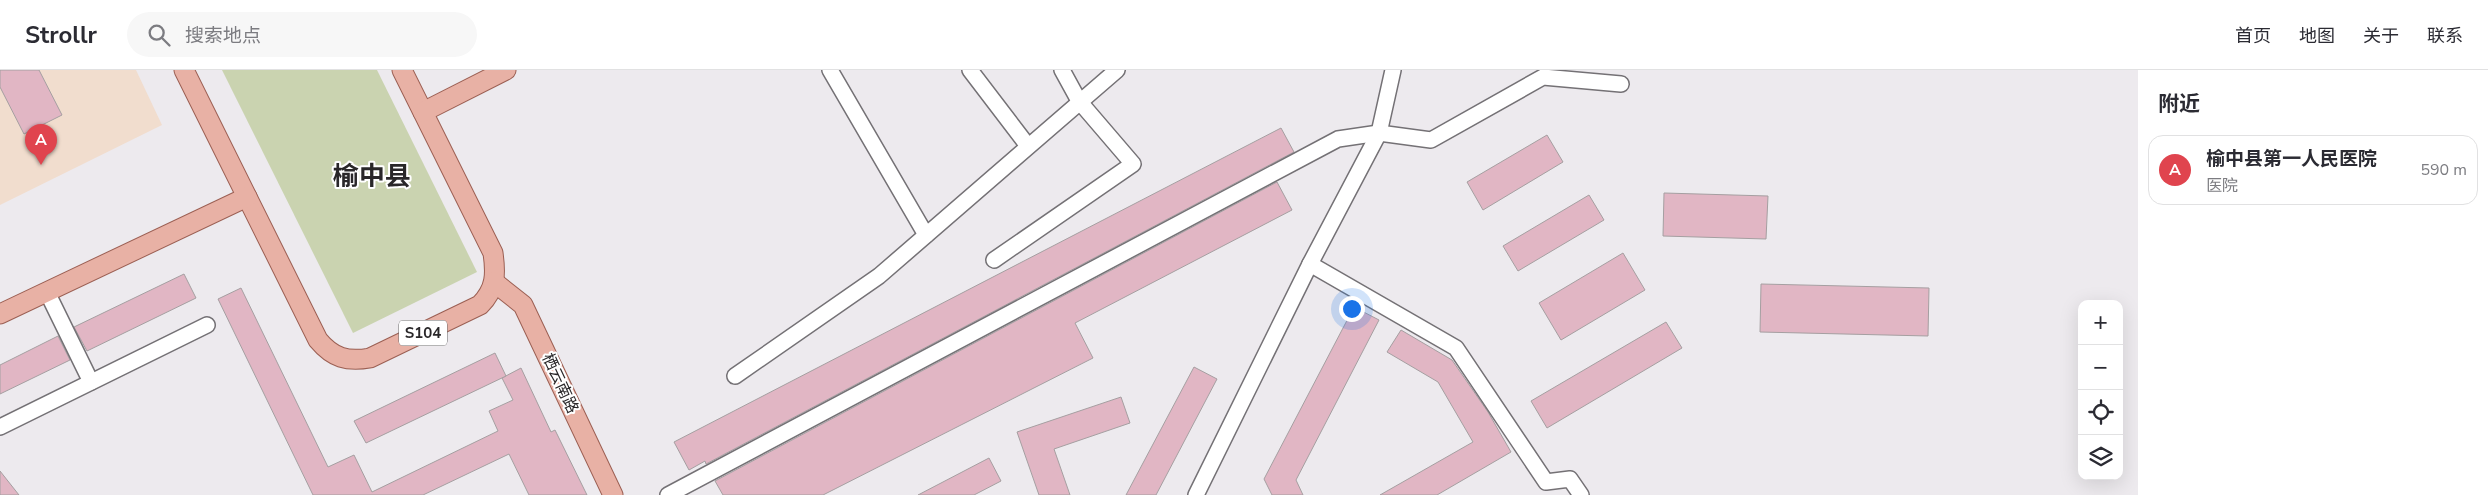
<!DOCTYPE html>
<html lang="zh">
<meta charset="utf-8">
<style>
body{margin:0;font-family:"Nunito Sans","Noto Sans SC",sans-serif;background:#f7f7f7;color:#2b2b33}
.controls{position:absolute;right:15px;bottom:15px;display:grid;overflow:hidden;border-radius:10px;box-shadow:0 5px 20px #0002}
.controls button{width:45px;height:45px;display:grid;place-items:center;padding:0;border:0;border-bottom:1px solid #e1e1e2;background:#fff;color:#2b2b33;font:25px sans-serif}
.you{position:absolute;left:1351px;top:238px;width:18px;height:18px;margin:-12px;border:4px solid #fff;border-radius:50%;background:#1a73e8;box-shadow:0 0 0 8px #1a73e833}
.badge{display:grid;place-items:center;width:32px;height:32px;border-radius:50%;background:#5c67df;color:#fff;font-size:16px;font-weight:700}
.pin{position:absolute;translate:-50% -41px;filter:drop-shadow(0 1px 2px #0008)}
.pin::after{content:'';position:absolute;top:26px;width:18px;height:15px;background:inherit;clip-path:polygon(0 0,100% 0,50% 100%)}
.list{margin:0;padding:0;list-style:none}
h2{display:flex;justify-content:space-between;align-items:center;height:65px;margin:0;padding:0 20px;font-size:21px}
h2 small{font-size:16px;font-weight:400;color:#7c7c81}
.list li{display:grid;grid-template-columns:32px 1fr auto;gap:15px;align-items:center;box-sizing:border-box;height:70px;margin:0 10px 10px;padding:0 10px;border:1px solid #e1e1e2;border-radius:15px}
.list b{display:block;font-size:19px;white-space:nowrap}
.list p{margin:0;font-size:16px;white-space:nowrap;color:#7c7c81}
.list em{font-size:16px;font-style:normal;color:#7c7c81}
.icon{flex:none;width:28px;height:28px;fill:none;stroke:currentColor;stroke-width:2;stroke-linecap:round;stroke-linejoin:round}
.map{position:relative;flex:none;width:2138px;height:425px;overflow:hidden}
header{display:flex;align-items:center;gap:30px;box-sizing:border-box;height:70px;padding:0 25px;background:#fff;border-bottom:1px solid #e1e1e2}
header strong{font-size:24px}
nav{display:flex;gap:28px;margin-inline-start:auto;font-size:18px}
.search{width:350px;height:45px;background:#f7f7f7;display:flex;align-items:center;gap:12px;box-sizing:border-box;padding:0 18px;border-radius:28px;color:#7c7c81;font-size:19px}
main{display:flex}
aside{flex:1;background:#fff}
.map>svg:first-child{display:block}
.medical{fill:#f1ddce}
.green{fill:#cad3b0}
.building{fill:#e1b6c4;stroke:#a59fa1}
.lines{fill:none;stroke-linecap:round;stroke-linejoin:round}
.minor-casing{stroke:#747175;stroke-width:18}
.major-casing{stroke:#9b5f53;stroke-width:21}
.minor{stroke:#fff;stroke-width:15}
.major{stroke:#e8b1a5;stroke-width:19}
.labels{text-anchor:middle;stroke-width:4;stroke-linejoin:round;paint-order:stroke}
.shield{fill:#fff;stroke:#696869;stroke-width:1}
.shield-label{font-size:15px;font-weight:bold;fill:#292729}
.street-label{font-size:16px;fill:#292729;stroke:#fff}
.town-label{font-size:26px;font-weight:bold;fill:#292729;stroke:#fff}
</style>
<header>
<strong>Strollr</strong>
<div class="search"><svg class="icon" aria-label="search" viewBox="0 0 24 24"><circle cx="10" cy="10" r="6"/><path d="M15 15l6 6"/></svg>搜索地点</div>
<nav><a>首页</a><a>地图</a><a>关于</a><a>联系</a></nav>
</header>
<main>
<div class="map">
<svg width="2138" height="425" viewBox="0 0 2138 425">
<rect width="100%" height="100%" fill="#edeaee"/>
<path class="medical" d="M0 0H136L162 55 0 135Z"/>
<path class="green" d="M222 0H377L477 202 353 263Z"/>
<g class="building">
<path d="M0 0H39L62 45 24 64 0 17Z"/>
<path d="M1281 58 1294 82 706 394 705 391 689 400 674 372Z"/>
<path d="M1547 65 1563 92 1483 140 1467 112Z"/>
<path d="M1277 112 1292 140 1075 253 1093 288 823 425H723L715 411Z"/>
<path d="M1664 123 1768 126 1766 169 1663 166Z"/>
<path d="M1589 125 1604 150 1518 201 1503 176Z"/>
<path d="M1623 183 1645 220 1561 270 1539 233Z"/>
<path d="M184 204 196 228 87 281 74 257Z"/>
<path d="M1761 214 1929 218 1928 266 1760 262Z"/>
<path d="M241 218 328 397 354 385 372 422 498 361 489 341 513 330 502 308 521 298 551 362 555 360 587 425H529L509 384 423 425H313L218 229Z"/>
<path d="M1354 237 1379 250 1296 410 1303 425H1272L1264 409Z"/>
<path d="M1666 252 1682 278 1547 358 1531 331Z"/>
<path d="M1401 260 1452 290 1488 342 1511 382 1437 425H1380L1473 372 1438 312 1387 282Z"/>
<path d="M58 266 70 290 0 324V295Z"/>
<path d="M495 283 506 306 366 373 354 351Z"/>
<path d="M1194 297 1217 309 1156 425H1126Z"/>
<path d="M1121 327 1130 353 1054 379 1070 425H1039L1017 362Z"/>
<path d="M989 388 1001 411 974 425H918Z"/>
<path d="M0 401 19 425H0Z"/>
</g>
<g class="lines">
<defs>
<g id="minor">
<path d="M830 0 926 165"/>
<path d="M970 0 1028 76"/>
<path d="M994 190 1133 94 1079 31 1062 0"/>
<path d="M1310 194 1456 278 1546 412 1570 409 1581 425"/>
<path d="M47 222 91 312"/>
<path d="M735 306 879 206 1117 0"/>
<path d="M0 357 207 255"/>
<path d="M668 425 1338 69 1379 63 1431 70 1543 7 1621 14"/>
<path d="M1196 425 1310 194 1379 63 1393 0"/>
</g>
<g id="major">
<path d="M184 0 318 270C333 288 347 292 370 288L480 235C496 219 496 204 493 183L402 0"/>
<path d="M423 42 506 0"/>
<path d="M494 212 523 235 613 425"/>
<path d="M0 244 247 127"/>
</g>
</defs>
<use href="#minor" class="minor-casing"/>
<use href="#major" class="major-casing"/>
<use href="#minor" class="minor"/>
<use href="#major" class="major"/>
</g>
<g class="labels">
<rect class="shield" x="399" y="250.5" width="48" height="25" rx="4"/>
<g class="shield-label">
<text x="423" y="268">S104</text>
</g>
<g class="street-label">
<text transform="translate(561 313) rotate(65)" y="6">栖云南路</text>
</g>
<g class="town-label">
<text x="372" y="115">榆中县</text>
</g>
</g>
</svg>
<div class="controls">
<button>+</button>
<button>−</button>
<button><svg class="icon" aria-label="locate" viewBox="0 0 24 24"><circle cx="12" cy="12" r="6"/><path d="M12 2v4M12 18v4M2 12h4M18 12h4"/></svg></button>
<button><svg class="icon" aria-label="layers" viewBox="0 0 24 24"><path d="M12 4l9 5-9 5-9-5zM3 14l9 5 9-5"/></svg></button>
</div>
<div class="you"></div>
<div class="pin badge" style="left:41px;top:95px;background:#e0444e">A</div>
</div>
<aside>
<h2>附近<small></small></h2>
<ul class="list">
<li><span class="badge" style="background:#e0444e">A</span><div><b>榆中县第一人民医院</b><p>医院</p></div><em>590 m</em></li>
</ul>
</aside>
</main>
